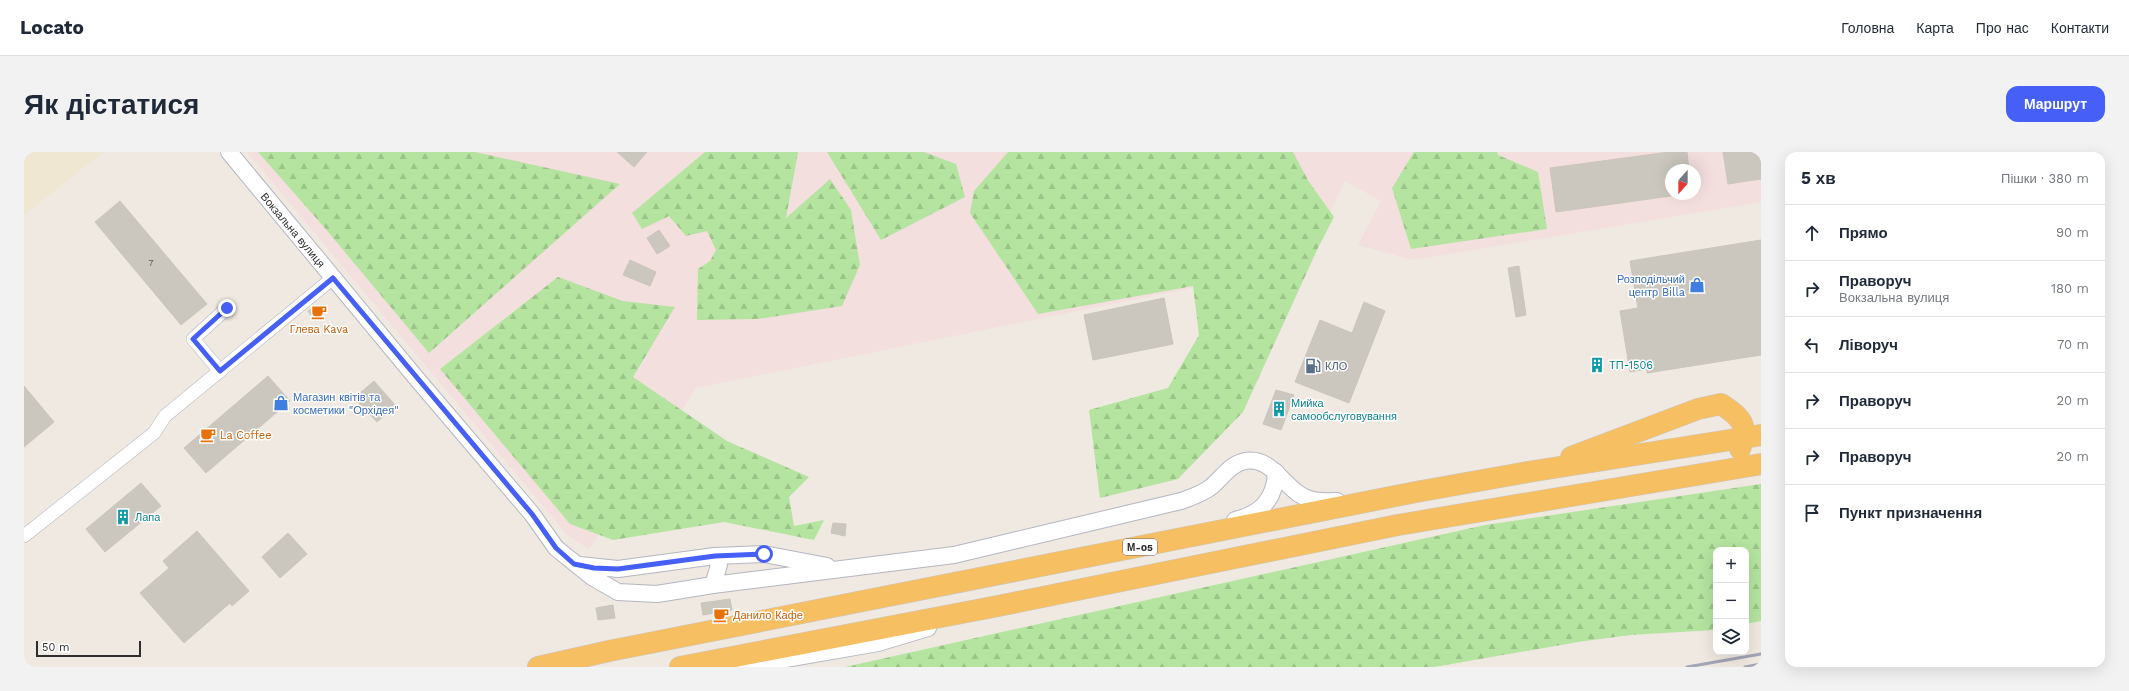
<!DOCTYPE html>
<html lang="uk">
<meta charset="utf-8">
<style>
body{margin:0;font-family:"Work Sans",sans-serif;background:#f2f2f3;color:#1f2937}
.controls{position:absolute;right:12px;bottom:12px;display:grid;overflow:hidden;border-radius:8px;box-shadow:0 4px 16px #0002}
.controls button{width:36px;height:36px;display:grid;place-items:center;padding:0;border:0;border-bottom:1px solid #e0e1e3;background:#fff;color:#1f2937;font:20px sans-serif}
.compass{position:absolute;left:1641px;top:12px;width:36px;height:36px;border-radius:50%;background:#fff;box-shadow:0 4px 16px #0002;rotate:201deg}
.scale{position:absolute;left:12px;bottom:10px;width:105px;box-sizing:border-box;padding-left:4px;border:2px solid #2e2e2e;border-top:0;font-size:11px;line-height:14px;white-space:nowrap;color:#2e2e2e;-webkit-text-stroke:3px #fff;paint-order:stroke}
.stop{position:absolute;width:12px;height:12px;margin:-9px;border:3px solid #455ff7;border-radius:50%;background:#fff}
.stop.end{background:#455ff7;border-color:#fff;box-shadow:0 1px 4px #0008}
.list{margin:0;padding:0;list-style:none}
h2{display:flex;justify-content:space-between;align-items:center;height:52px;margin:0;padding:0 16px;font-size:17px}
h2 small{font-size:13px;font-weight:400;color:#747a83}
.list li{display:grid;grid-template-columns:26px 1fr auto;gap:12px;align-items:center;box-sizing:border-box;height:56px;padding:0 16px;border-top:1px solid #e0e1e3}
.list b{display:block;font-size:15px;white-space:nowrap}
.list p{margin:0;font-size:13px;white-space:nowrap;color:#747a83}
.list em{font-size:13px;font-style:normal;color:#747a83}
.icon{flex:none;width:22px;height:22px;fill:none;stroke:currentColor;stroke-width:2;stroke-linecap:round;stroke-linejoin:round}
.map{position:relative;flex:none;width:1737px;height:515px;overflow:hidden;border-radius:12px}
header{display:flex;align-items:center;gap:24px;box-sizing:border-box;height:56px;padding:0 20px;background:#fff;border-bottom:1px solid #e0e1e3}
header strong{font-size:19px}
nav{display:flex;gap:22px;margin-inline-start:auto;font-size:14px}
.intro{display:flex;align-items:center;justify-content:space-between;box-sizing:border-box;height:96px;padding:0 24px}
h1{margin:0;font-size:28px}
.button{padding:10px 18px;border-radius:12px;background:#455ff7;color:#fff;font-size:14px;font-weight:700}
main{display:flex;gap:24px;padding:0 24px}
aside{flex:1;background:#fff;border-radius:12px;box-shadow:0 4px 16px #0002}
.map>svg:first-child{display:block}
.education{fill:#efe7d1}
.medical{fill:#f4dfdf;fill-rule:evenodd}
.forest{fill:url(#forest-firs)}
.building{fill:#cbc7bf;stroke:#cbc5ba}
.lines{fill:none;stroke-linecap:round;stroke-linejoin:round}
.minor-casing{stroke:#b4b6c1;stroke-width:14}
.tertiary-casing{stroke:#b4b6c1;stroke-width:18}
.trunk-casing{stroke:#c9c9c9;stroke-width:22}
.minor{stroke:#fff;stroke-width:13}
.tertiary{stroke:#fff;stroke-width:16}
.trunk{stroke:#f6bf62;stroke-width:21}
.rail{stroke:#a3a5b7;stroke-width:3}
.route{stroke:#455ff7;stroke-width:5}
.labels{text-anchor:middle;stroke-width:3;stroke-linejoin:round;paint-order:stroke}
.number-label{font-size:9px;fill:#555452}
.shield{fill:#fff;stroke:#6d6d6d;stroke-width:1}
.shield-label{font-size:10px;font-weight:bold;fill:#2e2e2e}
.street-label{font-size:11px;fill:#2e2e2e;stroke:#fff}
.shop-label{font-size:11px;fill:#366cbe;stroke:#fff;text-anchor:end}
.food-label{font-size:11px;fill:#c56008;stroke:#fff;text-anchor:start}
.culture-label{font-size:11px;fill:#0d838f;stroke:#fff;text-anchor:start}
.service-label{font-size:11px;fill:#4e5e75;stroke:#fff;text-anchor:start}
</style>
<header>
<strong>Locato</strong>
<nav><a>Головна</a><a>Карта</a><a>Про нас</a><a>Контакти</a></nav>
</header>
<div class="intro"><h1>Як дістатися</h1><a class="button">Маршрут</a></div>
<main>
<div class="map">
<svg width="1737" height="515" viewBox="0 0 1737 515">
<defs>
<pattern id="forest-firs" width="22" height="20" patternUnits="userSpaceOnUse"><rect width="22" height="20" fill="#b4e49f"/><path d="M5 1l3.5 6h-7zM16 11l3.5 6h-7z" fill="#9bc489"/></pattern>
</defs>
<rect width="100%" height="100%" fill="#efe9e1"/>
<path class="education" d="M0 0H80L0 63Z"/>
<path class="medical" d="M223 0H1737V50L1388 108 1334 93 1357 49 1321 29 1296 80 1193 131 672 236 565 397 544 384ZM1647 18H1671V42H1647Z"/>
<g class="forest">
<path d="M234 0H451L596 32 405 201 300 75Z"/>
<path d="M681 0H774L762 66 806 27 827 58 836 113 818 154 734 167 673 168 674 117 686 109 692 98 683 79 662 84 645 64 618 77 608 61Z"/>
<path d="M803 0H900L932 12 941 45 857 88Z"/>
<path d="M984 0H1269L1285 30 1310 65 1294 96 1219 260 1154 327 1076 346 1065 258 1144 236 1175 183 1169 134 1014 162 946 61 950 39Z"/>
<path d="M1390 0H1473L1474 3 1514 20 1523 77 1387 97 1368 36Z"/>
<path d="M534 125 599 149 651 155 609 225 703 289 785 325 765 345 770 374 800 368 790 388 700 370 589 388 546 372 416 217Z"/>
<path d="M1737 332V469L1722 472V398H1692V478H1690L1606 483 1554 490 1410 515H821L1461 373Z"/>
</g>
<g class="building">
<path d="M593 0H623L610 15Z"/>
<path d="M1645 0H1663L1665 18H1647V44L1532 60 1526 16Z"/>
<path d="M1699 0H1737V27L1704 32Z"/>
<path d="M96 49 183 152 157 173 71 70Z"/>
<path d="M635 78 646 94 633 102 623 86Z"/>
<path d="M1737 88V203L1623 221V217L1606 220 1596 159 1614 156 1606 109Z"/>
<path d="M606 108 632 120 626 134 599 123Z"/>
<path d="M1495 114 1502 163 1492 165 1484 116Z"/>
<path d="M1140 146 1149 192 1069 208 1060 163Z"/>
<path d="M1340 150 1361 159 1325 251 1271 230 1296 168 1328 181Z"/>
<path d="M293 153 300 162 291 169 284 159Z"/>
<path d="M244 224 266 249 182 321 160 296Z"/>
<path d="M350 229 372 254 353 270 330 246Z"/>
<path d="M0 234 30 270 0 295Z"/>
<path d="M1252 238 1270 243 1257 278 1239 272Z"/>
<path d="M117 331 137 354 81 400 62 377Z"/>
<path d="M809 371 822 372 821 384 807 381Z"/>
<path d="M173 379 225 439 208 454 206 451 160 491 116 441 145 416 139 409Z"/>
<path d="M264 381 283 402 256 426 238 405Z"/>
<path d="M706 447 708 458 679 463 677 451Z"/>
<path d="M589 453 591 466 574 468 572 456Z"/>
</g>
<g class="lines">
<defs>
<g id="minor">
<path d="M196 219 169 187 203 156"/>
<path d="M0 384 130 281 141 264 309 126"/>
</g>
<g id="tertiary">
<path d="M205 0 393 227 508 362 532 396 568 425 594 440 633 442 689 433 930 403 1157 349C1168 345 1178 342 1187 335 1198 326 1206 312 1221 309 1246 305 1257 330 1275 342 1286 350 1300 350 1313 349"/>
<path d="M1211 368C1237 362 1251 347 1252 320"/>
<path d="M555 413 594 417 691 404 740 402 803 414"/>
<path d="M689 433 695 413 691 404"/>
<path d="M716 515 854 491 904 476"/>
</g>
<g id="trunk">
<path d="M1547 305 1674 257 1697 252C1718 266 1725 273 1716 297"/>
<path d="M514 515 585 499 1392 340 1510 319 1737 283"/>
<path d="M656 515 974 454 1374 373 1737 312"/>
</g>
</defs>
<use href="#minor" class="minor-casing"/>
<use href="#tertiary" class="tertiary-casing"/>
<use href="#trunk" class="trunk-casing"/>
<use href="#minor" class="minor"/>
<use href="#tertiary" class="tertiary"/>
<use href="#trunk" class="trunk"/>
<g class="rail">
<path d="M1663 515 1737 502"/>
<path d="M1721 515 1737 512"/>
</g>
</g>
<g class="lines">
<path class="route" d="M203 156 169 187 196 219 309 126 508 362 532 396 550 412 570 416 594 417 691 404 740 402"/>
</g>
<defs>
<symbol id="shop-bare" viewBox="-9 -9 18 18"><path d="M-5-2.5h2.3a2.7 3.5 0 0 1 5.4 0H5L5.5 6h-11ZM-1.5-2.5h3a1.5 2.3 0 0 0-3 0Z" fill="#3f7fe0" stroke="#fff" stroke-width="2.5" paint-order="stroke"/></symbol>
<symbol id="cafe-bare" viewBox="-9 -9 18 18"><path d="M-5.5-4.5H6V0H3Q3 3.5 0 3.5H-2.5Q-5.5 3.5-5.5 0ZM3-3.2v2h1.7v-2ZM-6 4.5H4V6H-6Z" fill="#e8710a" stroke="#fff" stroke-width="2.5" paint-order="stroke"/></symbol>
<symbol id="building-bare" viewBox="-9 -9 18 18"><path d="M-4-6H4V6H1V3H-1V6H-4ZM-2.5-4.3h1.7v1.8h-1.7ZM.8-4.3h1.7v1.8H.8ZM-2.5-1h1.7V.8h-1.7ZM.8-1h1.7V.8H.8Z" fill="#0f9aa8" stroke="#fff" stroke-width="2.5" paint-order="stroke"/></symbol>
<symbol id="fuel-bare" viewBox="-9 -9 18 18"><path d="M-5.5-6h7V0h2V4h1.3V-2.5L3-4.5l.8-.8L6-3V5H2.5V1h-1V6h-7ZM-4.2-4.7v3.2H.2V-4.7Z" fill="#5c6f8a" stroke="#fff" stroke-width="2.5" paint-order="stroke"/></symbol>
</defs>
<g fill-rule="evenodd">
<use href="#shop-bare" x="1662" y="122" width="22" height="22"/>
<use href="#cafe-bare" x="284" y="149" width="22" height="22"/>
<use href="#building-bare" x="1562" y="202" width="22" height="22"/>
<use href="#fuel-bare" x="1278" y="203" width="22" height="22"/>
<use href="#shop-bare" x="246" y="240" width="22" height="22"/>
<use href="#building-bare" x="1244" y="246" width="22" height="22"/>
<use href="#cafe-bare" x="173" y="272" width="22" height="22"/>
<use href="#building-bare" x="88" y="354" width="22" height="22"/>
<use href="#cafe-bare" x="686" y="452" width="22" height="22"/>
</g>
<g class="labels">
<g class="number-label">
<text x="127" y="114">7</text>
</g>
<rect class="shield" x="1099" y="387" width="34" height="16" rx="3"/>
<g class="shield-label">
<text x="1116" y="399">М-05</text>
</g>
<g class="street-label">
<text transform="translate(269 78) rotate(50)" y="4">Вокзальна вулиця</text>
</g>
<g class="shop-label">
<text x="1661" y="131">Розподільчий<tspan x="1661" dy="13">центр Billa</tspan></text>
<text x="269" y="249" text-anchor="start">Магазин квітів та<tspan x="269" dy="13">косметики "Орхідея"</tspan></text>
</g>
<g class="food-label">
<text x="295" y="181" text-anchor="middle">Глева Kava</text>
<text x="196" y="287">La Coffee</text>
<text x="709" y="467">Данило Кафе</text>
</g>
<g class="culture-label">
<text x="1585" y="217">ТП-1506</text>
<text x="1267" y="255">Мийка<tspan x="1267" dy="13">самообслуговування</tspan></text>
<text x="111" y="369">Лапа</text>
</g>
<g class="service-label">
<text x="1301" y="218">КЛО</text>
</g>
</g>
</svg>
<div class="controls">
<button>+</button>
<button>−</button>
<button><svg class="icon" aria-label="layers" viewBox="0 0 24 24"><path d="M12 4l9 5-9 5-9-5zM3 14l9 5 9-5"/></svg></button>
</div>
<svg class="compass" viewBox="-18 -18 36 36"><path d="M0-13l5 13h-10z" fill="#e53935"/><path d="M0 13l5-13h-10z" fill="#747a83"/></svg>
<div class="scale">50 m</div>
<div class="stop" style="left:740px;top:402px"></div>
<div class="stop end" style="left:203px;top:156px"></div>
</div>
<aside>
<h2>5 хв<small>Пішки · 380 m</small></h2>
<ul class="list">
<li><svg class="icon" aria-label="ahead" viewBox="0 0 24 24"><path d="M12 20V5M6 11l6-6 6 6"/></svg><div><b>Прямо</b></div><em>90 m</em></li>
<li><svg class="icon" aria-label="right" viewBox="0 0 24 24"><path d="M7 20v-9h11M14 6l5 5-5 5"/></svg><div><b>Праворуч</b><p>Вокзальна вулиця</p></div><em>180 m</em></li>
<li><svg class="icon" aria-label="left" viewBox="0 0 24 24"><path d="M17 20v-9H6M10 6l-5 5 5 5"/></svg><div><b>Ліворуч</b></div><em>70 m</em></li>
<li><svg class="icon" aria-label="right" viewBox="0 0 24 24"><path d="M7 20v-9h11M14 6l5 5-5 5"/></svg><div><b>Праворуч</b></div><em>20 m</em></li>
<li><svg class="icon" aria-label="right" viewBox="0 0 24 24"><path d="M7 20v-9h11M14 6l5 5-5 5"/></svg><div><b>Праворуч</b></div><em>20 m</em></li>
<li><svg class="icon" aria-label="arrive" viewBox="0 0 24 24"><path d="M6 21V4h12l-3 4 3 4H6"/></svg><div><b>Пункт призначення</b></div></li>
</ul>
</aside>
</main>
